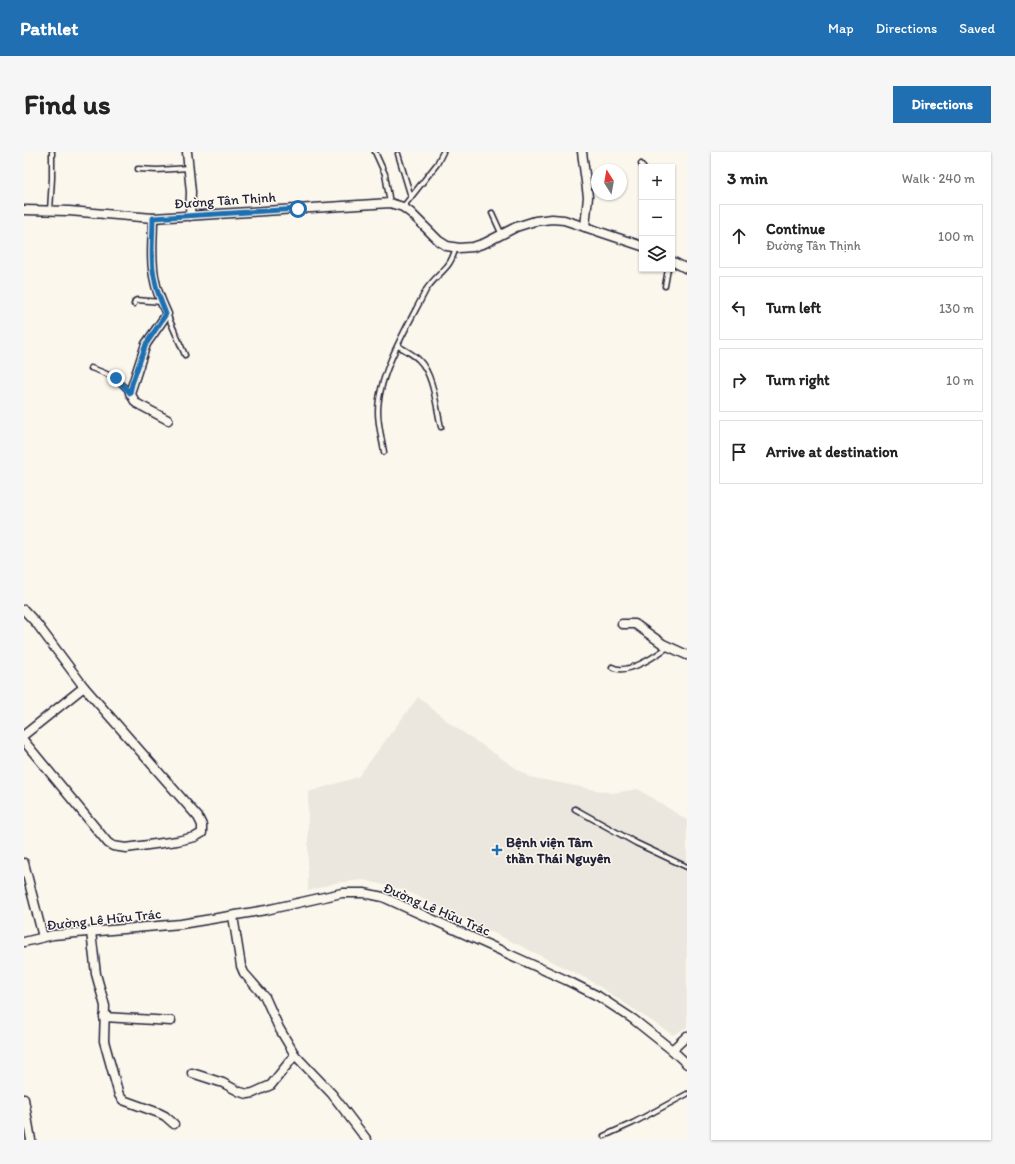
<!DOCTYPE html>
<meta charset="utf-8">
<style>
body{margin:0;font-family:Itim,sans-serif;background:#f6f6f6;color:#222}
.controls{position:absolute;right:12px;top:12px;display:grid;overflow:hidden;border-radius:0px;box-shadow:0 1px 3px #0004}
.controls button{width:36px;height:36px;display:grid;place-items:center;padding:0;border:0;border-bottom:1px solid #e0e0e0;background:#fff;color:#222;font:20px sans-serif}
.compass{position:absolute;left:567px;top:12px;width:36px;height:36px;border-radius:50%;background:#fff;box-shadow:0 1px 3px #0004;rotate:349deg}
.stop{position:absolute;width:12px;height:12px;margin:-9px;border:3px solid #1f6fb2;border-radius:50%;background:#fff}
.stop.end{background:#1f6fb2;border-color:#fff;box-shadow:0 1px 4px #0008}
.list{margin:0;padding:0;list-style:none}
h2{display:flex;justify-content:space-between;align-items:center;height:52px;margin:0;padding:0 16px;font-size:17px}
h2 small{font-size:13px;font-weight:400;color:#767676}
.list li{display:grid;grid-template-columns:26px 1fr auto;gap:12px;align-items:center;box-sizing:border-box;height:64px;margin:0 8px 8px;padding:0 8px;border:1px solid #e0e0e0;border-radius:0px}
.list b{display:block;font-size:15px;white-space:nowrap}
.list p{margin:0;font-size:13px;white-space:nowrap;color:#767676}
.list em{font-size:13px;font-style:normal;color:#767676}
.icon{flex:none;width:22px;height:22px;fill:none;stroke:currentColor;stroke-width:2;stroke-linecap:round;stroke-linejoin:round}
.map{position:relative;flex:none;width:663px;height:988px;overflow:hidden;border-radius:0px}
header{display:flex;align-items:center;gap:24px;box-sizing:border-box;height:56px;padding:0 20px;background:#1f6fb2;color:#fff}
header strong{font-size:19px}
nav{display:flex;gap:22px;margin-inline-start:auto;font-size:14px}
.intro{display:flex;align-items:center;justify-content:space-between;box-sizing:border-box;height:96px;padding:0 24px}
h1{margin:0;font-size:28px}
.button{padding:10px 18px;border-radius:0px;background:#1f6fb2;color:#fff;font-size:14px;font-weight:700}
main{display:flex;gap:24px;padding:0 24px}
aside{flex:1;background:#fff;border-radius:0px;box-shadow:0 1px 3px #0004}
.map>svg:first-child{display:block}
.built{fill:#ebe7df}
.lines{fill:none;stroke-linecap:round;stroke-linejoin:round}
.service-casing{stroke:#22223b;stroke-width:7}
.minor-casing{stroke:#22223b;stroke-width:11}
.service{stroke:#fbf7ec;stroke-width:4}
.minor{stroke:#fbf7ec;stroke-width:8}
.route{stroke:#1f6fb2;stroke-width:5}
.poi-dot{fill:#1f6fb2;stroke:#fbf7ec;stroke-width:1.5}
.labels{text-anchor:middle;stroke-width:3;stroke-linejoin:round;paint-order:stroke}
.street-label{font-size:14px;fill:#22223b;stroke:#fbf7ec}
.poi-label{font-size:14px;font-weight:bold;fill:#22223b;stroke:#fbf7ec;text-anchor:start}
</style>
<header>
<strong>Pathlet</strong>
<nav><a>Map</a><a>Directions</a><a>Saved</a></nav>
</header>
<div class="intro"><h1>Find us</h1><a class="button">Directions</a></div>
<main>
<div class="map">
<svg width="663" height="988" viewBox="0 0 663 988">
<rect width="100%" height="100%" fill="#fbf7ec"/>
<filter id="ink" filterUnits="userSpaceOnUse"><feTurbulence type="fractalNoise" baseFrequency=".025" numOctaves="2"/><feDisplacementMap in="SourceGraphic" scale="8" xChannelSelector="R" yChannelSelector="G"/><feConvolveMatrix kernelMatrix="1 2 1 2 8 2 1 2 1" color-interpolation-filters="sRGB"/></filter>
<g filter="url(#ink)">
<path class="built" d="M394 545 428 573 505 625 588 641 614 637 663 668V875L649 883 567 829 497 794 380 738 339 728 311 731 284 739V640L334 625Z"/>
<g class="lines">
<defs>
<g id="service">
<path d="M351 0 361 22 366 51"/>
<path d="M374 2 387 45 379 55"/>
<path d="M617 12 619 15"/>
<path d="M114 17 133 18 165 16"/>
<path d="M387 45 413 12 419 0"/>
<path d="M26 59 28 26V0"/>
<path d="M468 61 478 83"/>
<path d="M641 134 644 117"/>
<path d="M110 152 111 149 113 148 137 150"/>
<path d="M143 162 161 203"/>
<path d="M374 194C381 198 389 202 395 208 410 223 412 255 417 275"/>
<path d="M67 216C85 222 93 226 106 241"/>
<path d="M360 300C358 287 354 273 354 260 354 221 385 172 402 138 409 127 417 122 424 113 428 108 430 102 432 95"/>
<path d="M588 515C603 524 631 504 644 495"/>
<path d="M551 657 612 691 663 715"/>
<path d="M580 984 609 971 663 942"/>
</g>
<g id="minor">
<path d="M163 0 167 40 166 64"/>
<path d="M558 0 564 45 561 75"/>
<path d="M0 58 45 59 129 66 366 51 379 55 387 61 415 89 423 94 435 96 449 95 461 91 492 75 511 69 528 67 540 68 618 94"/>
<path d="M129 66C129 87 126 109 131 129 133 141 138 151 143 162L122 192 106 241 112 251 144 268"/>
<path d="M648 109 663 117"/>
<path d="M0 458 13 472 60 535 174 665 178 673V681L171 685 153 689 102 696 89 694 84 691 0 589"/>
<path d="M598 472H611L639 492 663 503"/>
<path d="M0 583 60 535"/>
<path d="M0 711 19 785"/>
<path d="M209 764 217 814 220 821 241 845 255 876 271 903 308 942 343 988"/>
<path d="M67 780 72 822 81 854 80 889 95 943 99 948 135 961 141 964 150 972"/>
<path d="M0 790 29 783 157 772 242 758 318 741H340L359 745 542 828 574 844 609 867 648 898"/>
<path d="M80 865 147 869"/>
<path d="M663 884 648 898 663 912"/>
<path d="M168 921 199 931 216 940 224 942 229 941 247 933 271 903"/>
<path d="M0 947 7 988"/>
</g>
</defs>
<use href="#service" class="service-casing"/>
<use href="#minor" class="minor-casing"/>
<use href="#service" class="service"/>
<use href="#minor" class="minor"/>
</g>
</g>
<g class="lines" filter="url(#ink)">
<path class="route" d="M92 226 106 241 108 232 122 192 142 162C138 151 133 141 131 129 126 109 129 87 129 66L274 57"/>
</g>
<path class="poi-dot" d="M471 692h4v4h4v4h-4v4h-4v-4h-4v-4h4z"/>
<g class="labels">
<g class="street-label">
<text transform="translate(201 48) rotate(-4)" y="5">Đường Tân Thịnh</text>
<text transform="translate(413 757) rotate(23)" y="5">Đường Lê Hữu Trác</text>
<text transform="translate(80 767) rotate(-6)" y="5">Đường Lê Hữu Trác</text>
</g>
<g class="poi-label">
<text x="482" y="695">Bệnh viện Tâm<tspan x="482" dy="16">thần Thái Nguyên</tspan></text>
</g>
</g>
</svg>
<div class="controls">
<button>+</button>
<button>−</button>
<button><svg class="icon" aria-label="layers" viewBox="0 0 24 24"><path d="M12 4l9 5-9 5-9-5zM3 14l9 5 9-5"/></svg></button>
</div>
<svg class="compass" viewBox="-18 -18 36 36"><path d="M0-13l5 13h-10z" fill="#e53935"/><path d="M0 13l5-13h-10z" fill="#767676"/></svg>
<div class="stop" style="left:274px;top:57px"></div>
<div class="stop end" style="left:92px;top:226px"></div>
</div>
<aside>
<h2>3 min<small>Walk · 240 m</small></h2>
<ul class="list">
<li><svg class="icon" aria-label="ahead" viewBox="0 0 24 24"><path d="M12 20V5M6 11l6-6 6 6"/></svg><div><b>Continue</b><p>Đường Tân Thịnh</p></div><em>100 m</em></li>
<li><svg class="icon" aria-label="left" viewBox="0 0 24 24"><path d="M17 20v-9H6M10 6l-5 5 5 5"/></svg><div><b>Turn left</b></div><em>130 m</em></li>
<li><svg class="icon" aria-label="right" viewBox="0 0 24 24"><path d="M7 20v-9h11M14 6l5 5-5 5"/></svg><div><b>Turn right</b></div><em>10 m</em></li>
<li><svg class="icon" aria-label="arrive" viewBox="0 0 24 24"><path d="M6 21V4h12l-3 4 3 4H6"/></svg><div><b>Arrive at destination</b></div></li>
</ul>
</aside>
</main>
